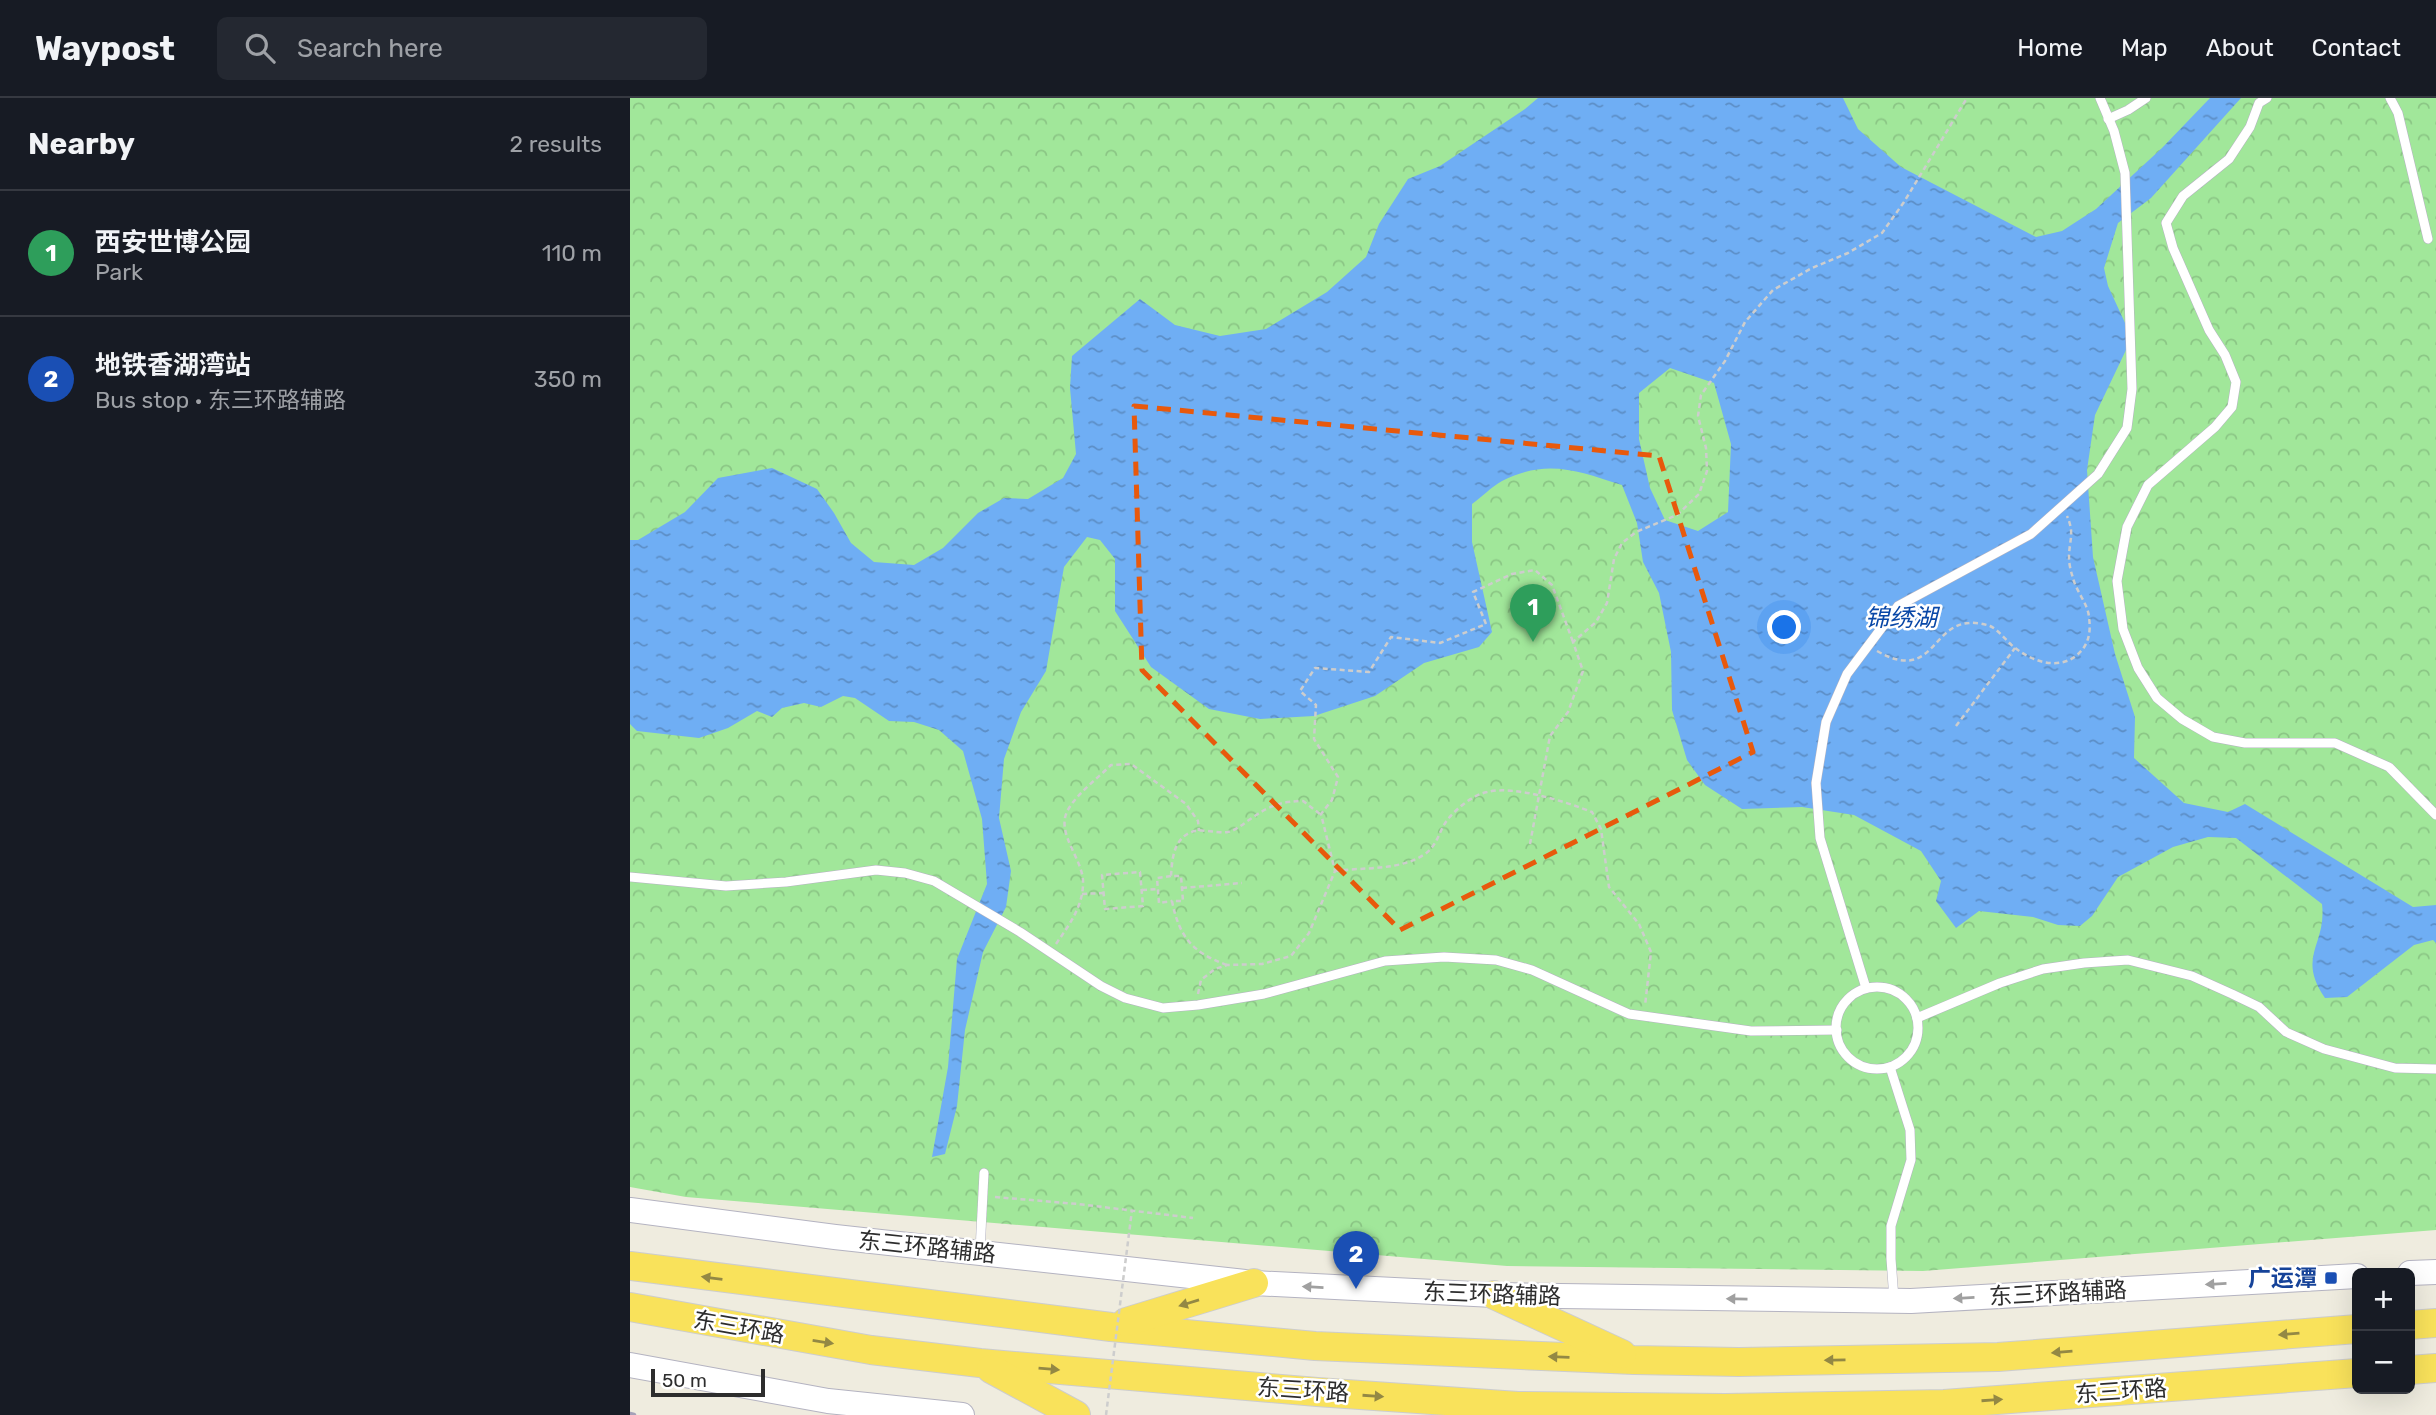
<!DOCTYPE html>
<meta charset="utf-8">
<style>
body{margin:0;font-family:Rubik,"Noto Sans SC",sans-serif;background:#242831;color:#f1f3f6}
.controls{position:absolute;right:21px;bottom:21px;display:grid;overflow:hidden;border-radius:10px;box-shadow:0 7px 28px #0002}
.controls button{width:63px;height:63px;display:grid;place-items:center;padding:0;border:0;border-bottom:2px solid #363941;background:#171b24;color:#f1f3f6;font:35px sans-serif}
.scale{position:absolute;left:21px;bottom:18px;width:114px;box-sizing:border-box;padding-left:7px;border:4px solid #2d2d2d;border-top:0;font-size:19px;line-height:24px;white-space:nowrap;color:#2d2d2d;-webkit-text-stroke:5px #fff;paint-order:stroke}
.you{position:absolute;left:1155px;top:530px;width:24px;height:24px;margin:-18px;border:5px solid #fff;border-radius:50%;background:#1a73e8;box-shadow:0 0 0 10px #1a73e833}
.badge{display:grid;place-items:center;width:46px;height:46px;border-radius:50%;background:#b45309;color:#fff;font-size:23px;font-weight:700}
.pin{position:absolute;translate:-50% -58px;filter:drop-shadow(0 2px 4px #0008)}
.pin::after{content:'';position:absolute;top:37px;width:24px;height:21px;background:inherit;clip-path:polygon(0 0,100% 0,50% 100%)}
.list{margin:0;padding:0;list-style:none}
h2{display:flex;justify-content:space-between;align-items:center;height:91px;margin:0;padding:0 28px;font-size:30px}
h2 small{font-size:23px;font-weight:400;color:#9ea1a6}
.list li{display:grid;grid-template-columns:46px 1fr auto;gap:21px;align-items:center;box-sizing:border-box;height:126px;padding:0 28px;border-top:2px solid #363941}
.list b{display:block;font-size:26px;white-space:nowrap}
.list p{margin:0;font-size:23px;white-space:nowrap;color:#9ea1a6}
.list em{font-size:23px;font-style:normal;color:#9ea1a6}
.icon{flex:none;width:38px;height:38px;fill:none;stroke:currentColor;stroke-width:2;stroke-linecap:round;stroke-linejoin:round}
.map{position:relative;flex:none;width:1806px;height:1317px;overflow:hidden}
header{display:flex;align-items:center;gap:42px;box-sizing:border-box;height:98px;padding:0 35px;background:#171b24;border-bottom:2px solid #363941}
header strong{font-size:33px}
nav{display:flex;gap:38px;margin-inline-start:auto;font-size:24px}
.search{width:490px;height:63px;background:#242831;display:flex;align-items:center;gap:18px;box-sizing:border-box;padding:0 24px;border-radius:10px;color:#9ea1a6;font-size:26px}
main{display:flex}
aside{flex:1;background:#171b24}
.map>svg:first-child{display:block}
.park{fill:url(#park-crowns)}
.water{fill:url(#water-ripples);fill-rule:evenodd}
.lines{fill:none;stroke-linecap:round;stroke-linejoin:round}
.service-casing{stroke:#b4b3c1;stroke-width:10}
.secondary-casing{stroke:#b4b3c1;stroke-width:26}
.trunk-casing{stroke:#cdcdcd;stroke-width:30}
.path{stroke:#cdcdcd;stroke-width:2.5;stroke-dasharray:5 3.5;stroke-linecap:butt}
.service{stroke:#fff;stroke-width:9}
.secondary{stroke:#fff;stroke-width:24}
.trunk{stroke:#f9e25b;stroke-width:28}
.rail{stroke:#a4a1b8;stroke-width:4.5}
.path-bridge{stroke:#cdcdcd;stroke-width:2.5;stroke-dasharray:5 3.5;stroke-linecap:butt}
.oneway{fill:#938844}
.oneway2{fill:#a0a0a0}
.marked{fill:none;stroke:#e8590c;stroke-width:5;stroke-dasharray:14 9;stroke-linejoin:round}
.transit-dot{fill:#1a4fb4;stroke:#fff;stroke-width:2.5}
.labels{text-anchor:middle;stroke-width:5;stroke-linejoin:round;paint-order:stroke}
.street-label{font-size:23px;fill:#2d2d2d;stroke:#fff}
.transit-label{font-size:23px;font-weight:bold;fill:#164399;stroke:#fff;text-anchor:end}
.water-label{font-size:24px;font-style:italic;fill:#0847a7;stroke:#fff}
</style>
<header>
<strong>Waypost</strong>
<div class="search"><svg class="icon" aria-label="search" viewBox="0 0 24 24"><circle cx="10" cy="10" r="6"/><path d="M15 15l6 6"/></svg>Search here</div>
<nav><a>Home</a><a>Map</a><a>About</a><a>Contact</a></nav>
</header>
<main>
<aside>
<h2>Nearby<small>2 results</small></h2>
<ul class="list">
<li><span class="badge" style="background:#2e9e5b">1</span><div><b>西安世博公园</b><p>Park</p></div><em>110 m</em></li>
<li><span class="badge" style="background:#1a4fb4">2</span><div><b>地铁香湖湾站</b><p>Bus stop · 东三环路辅路</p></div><em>350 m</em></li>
</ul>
</aside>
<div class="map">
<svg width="1806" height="1317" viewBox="0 0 1806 1317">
<defs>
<pattern id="park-crowns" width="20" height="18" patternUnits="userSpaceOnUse" patternTransform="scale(1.75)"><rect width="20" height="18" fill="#a1e79a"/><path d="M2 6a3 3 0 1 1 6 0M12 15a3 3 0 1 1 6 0" fill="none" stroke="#8bc685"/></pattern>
<pattern id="water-ripples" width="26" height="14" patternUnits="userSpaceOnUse" patternTransform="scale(1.75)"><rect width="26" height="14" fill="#6faef4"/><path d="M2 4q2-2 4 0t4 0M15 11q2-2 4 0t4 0" fill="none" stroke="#5c8ec6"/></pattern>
</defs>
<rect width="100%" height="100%" fill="#efecdf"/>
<path class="park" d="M0 0H1806V1132L1293 1173 877 1168 56 1099 0 1089Z"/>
<path class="water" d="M908 0H1213L1228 31 1271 69 1406 139 1432 133 1466 111 1532 50 1580 0H1611L1521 100 1488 125 1474 170 1478 188 1496 227V252L1465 317 1457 372 1463 459 1485 556 1505 619 1504 660 1554 705 1598 714 1615 706 1783 809 1806 807V845L1803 842 1784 847 1717 899 1695 900C1666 858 1697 847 1692 806L1606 740 1578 739 1543 749 1488 779 1462 818 1450 828 1428 827 1403 819 1349 813 1326 830 1306 803 1311 783 1291 753 1224 717 1172 709 1112 711 1075 687 1057 662 1042 612 1041 554 1029 495 1013 464 1007 425 992 387C948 373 917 360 872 383 861 389 852 399 842 406V444L862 534 849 549 794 565 745 598 684 618 630 621 579 611 521 569 485 513V461L470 442 457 439 434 469 416 573 391 614 374 661 369 720 381 773 376 809 353 854 335 932 327 1008 315 1056 302 1059 318 969 327 861 357 786 352 721 333 653 309 632 284 624 259 623 225 600 213 598 191 609 174 605 152 610 142 619 127 613 98 630 69 640 7 633 0 626V442H8L55 414 88 380 142 370 187 391 204 415 221 445 244 464 284 467 313 450 348 415 374 400 398 401 433 380 446 356 440 290 442 258 510 201 545 227 590 238 636 231 697 194 736 159 749 126 778 81 810 68 895 11ZM1040 270 1084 285 1101 346 1098 414 1068 433 1035 422 1020 390 1009 341V295Z"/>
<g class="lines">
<defs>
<g id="service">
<path d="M1637 0 1629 5 1620 29 1599 61 1553 98 1536 125 1543 150 1579 232 1595 257 1606 284 1602 309 1585 329 1518 387 1497 429 1487 483 1493 531 1508 570 1527 600 1552 621 1583 639 1615 645H1705L1759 669 1806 717"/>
<path d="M1760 0 1768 15 1798 141"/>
<path d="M1478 21 1498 12 1516 0"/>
<path d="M0 779 96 788 156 784 246 772 275 775 304 783 390 834 471 888 495 900 533 910 568 907 634 896 755 863 814 859 866 862 902 872 999 916 1121 933 1207 932"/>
<circle cx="1247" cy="930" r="41"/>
<path d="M1236 890 1190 740 1186 685 1196 624 1217 576 1268 508 1401 436 1468 376 1497 330 1502 291 1495 75 1484 33 1470 0"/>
<path d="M1287 920 1370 885 1413 871 1454 865 1498 862 1562 878 1602 896 1629 909 1656 934 1694 951 1765 970 1806 971"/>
<path d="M1260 969 1280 1032 1281 1062 1261 1128V1161L1264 1201"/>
<path d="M350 1153 354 1075"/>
</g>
<g id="secondary">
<path d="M0 1112 205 1139 624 1185 864 1197 1281 1203 1727 1178"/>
<path d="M1780 1175 1806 1174"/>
<path d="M0 1267 198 1303 332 1317"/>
</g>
<g id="trunk">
<path d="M0 1168 481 1229 685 1248 1004 1262 1109 1264 1368 1259 1727 1231"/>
<path d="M864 1197 992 1256"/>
<path d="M0 1209 241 1252 350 1265 687 1294 888 1308 1095 1310 1314 1306 1727 1275"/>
<path d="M496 1224 624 1185"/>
<path d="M1780 1227 1806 1225"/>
<path d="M361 1271 446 1317"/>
<path d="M1780 1272 1806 1270"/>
</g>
</defs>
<use href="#service" class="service-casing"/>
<use href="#secondary" class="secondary-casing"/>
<use href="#trunk" class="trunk-casing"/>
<g class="path">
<path d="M1247 553C1303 585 1301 527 1339 525 1344 524 1355 526 1360 528 1369 532 1376 543 1384 549 1401 563 1428 573 1447 557 1459 547 1461 534 1459 519 1458 506 1446 493 1443 480 1441 474 1439 466 1439 460 1439 442 1445 436 1437 418"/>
<path d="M1326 628 1385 550"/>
<path d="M900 746 920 638 938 614 953 573 943 544 966 524 977 505 984 461 992 445 1006 434 1047 417 1069 396 1077 373 1076 350 1068 318 1071 297 1095 263 1115 224 1143 192 1182 170 1218 155 1252 135 1274 104 1337 0"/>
<path d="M705 773C734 769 770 773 795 756 808 747 809 732 818 721 827 710 843 697 857 694 885 687 936 704 962 714L971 731 979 789 1009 826 1021 854 1015 908"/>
<path d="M510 774 513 808 475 811 472 777Z"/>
<path d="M541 778 527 780 529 805 542 803"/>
<path d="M552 790 612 785"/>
<path d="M512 792 528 791"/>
<path d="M452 796 474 795"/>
<path d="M426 846C439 827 452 810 453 787 455 761 423 735 439 710 449 694 468 680 481 667L501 666 556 706 568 723 569 733"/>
<path d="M597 867C563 855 549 839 542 803H553L551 778H541C542 763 543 743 559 735 571 729 586 736 598 734 607 732 614 725 622 720 638 708 653 703 673 703L690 716"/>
<path d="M568 896 571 882 585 871 597 867 632 866 661 858 679 835 705 773 691 716 702 702 708 679 684 641 686 607 670 593 685 570 739 574 761 539 810 545 856 526 843 494 882 476 905 472 922 487 943 544"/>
<path d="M365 1099 448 1106 563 1120"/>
</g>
<use href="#service" class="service"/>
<use href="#secondary" class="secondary"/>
<use href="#trunk" class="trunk"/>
<path class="rail" d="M0 1316 4 1317"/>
<path class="path-bridge" d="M476 1317 502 1112"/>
</g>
<defs><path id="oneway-solid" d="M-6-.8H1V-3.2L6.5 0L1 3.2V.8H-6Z" transform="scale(1.75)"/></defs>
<g class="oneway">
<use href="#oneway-solid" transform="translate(82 1180) rotate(-173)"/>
<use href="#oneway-solid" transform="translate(559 1205) rotate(163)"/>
<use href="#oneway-solid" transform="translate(1659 1236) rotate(175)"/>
<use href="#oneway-solid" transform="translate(193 1244) rotate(9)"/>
<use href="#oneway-solid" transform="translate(1432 1254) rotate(175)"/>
<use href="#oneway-solid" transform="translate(929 1259) rotate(-178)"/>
<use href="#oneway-solid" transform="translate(1205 1262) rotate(179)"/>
<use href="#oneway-solid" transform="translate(419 1271) rotate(5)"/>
<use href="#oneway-solid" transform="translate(743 1298) rotate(4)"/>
<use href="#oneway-solid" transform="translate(1362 1302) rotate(-4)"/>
</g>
<g class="oneway2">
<use href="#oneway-solid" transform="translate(1586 1186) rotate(177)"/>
<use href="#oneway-solid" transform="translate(683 1189) rotate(-177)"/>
<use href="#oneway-solid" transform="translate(1334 1200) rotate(177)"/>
<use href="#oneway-solid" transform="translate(1107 1201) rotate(-179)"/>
</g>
<path class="marked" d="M504 308 1029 358 1123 654 770 832 512 572Z"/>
<rect class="transit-dot" x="1694" y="1173" width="14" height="14" rx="3.5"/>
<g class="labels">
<g class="street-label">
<text transform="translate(297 1149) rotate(6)" y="8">东三环路辅路</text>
<text transform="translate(1428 1195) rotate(-3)" y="8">东三环路辅路</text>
<text transform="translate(862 1196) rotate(2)" y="8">东三环路辅路</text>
<text transform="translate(109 1229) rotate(10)" y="8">东三环路</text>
<text transform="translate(673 1292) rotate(4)" y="8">东三环路</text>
<text transform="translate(1491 1293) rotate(-4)" y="8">东三环路</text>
</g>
<g class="transit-label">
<text x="1687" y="1188">广运潭</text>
</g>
<g class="water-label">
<text x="1271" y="528">锦绣湖</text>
</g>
</g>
</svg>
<div class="controls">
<button>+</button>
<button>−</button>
</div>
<div class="scale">50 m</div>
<div class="you"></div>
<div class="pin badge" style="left:903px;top:544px;background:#2e9e5b">1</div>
<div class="pin badge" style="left:726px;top:1191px;background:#1a4fb4">2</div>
</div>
</main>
